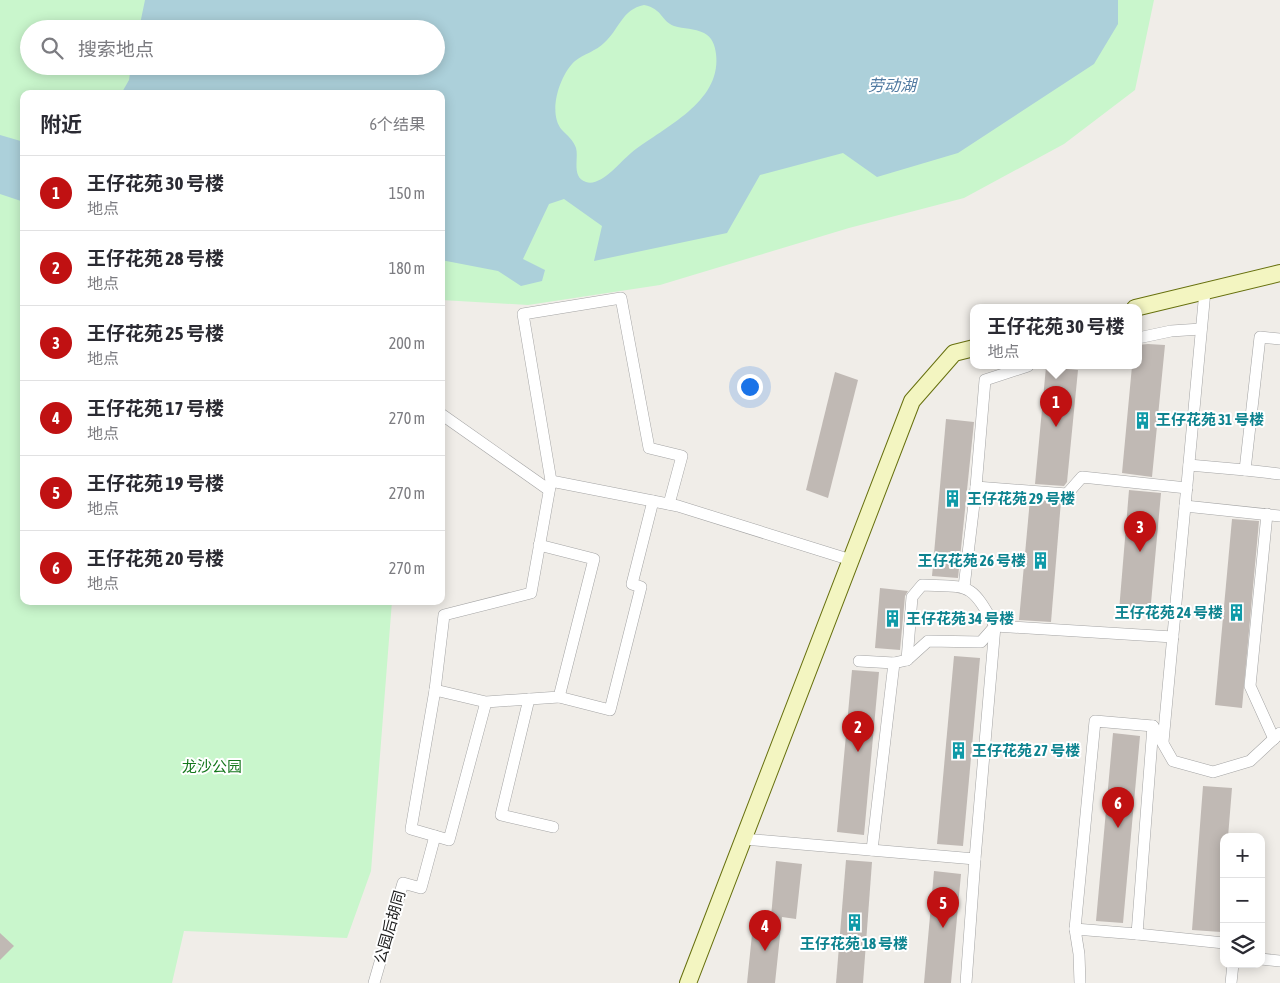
<!DOCTYPE html>
<html lang="zh">
<meta charset="utf-8">
<style>
body{margin:0;font-family:"Asap Condensed","Noto Sans SC",sans-serif;background:#f2f2f3;color:#2b2b33}
.controls{position:absolute;right:15px;bottom:15px;display:grid;overflow:hidden;border-radius:10px;box-shadow:0 2px 12px #0003}
.controls button{width:45px;height:45px;display:grid;place-items:center;padding:0;border:0;border-bottom:1px solid #e1e1e2;background:#fff;color:#2b2b33;font:25px sans-serif}
.you{position:absolute;left:749px;top:386px;width:18px;height:18px;margin:-12px;border:4px solid #fff;border-radius:50%;background:#1a73e8;box-shadow:0 0 0 8px #1a73e833}
.badge{display:grid;place-items:center;width:32px;height:32px;border-radius:50%;background:#c01112;color:#fff;font-size:16px;font-weight:700}
.pin{position:absolute;translate:-50% -41px;filter:drop-shadow(0 1px 2px #0008)}
.pin::after{content:'';position:absolute;top:26px;width:18px;height:15px;background:inherit;clip-path:polygon(0 0,100% 0,50% 100%)}
.popup{position:absolute;left:970px;top:304px;width:172px;height:65px;box-sizing:border-box;display:grid;place-content:center;border-radius:10px;background:#fff;filter:drop-shadow(0 1px 4px #0005);font-size:16px;white-space:nowrap;color:#7c7c81}
.popup b{font-size:19px;color:#2b2b33}
.popup::after{content:'';position:absolute;left:50%;top:100%;margin-left:-10px;border:10px solid transparent;border-top-color:#fff}
.list{margin:0;padding:0;list-style:none}
h2{display:flex;justify-content:space-between;align-items:center;height:65px;margin:0;padding:0 20px;font-size:21px}
h2 small{font-size:16px;font-weight:400;color:#7c7c81}
.list li{display:grid;grid-template-columns:32px 1fr auto;gap:15px;align-items:center;box-sizing:border-box;height:75px;padding:0 20px;border-top:1px solid #e1e1e2}
.list b{display:block;font-size:19px;white-space:nowrap}
.list p{margin:0;font-size:16px;white-space:nowrap;color:#7c7c81}
.list em{font-size:16px;font-style:normal;color:#7c7c81}
.icon{flex:none;width:28px;height:28px;fill:none;stroke:currentColor;stroke-width:2;stroke-linecap:round;stroke-linejoin:round}
.map{position:relative;flex:none;width:1280px;height:983px;overflow:hidden}
.search{position:absolute;background:#fff;box-shadow:0 2px 12px #0003;left:20px;top:20px;width:425px;height:55px;display:flex;align-items:center;gap:12px;box-sizing:border-box;padding:0 18px;border-radius:28px;color:#7c7c81;font-size:19px}
.panel{position:absolute;background:#fff;box-shadow:0 2px 12px #0003;left:20px;top:90px;width:425px;height:515px;border-radius:10px}
.map>svg:first-child{display:block}
.park{fill:#c9f6cc;fill-rule:evenodd}
.water{fill:#acd0da;fill-rule:evenodd}
.building{fill:#c0b9b4}
.lines{fill:none;stroke-linecap:round;stroke-linejoin:round}
.street-casing{stroke:#a4a4a4;stroke-width:12}
.secondary-casing{stroke:#67700e;stroke-width:18}
.street{stroke:#fff;stroke-width:11}
.secondary{stroke:#f3f5c1;stroke-width:16}
.labels{text-anchor:middle;stroke-width:4;stroke-linejoin:round;paint-order:stroke}
.culture-label{font-size:15px;font-weight:bold;fill:#0d838f;stroke:#fff;text-anchor:start}
.park-label{font-size:15px;fill:#15771c;stroke:#fff}
.street-label{font-size:15px;fill:#202020;stroke:#fff}
.water-label{font-size:16px;font-style:italic;fill:#517aa1;stroke:#fff}
</style>
<div class="map">
<svg width="1280" height="983" viewBox="0 0 1280 983">
<rect width="100%" height="100%" fill="#f0ede8"/>
<path class="park" d="M0 0H1154L1135 90 1064 144 964 198 849 228 660 285 528 305 441 300V94H24V601H392L371 871 347 938 184 931 172 983H0ZM29 29H436V66H29Z"/>
<g class="water">
<path d="M145 0H1118V24L1094 64 958 153 877 177 843 153 760 175 727 233 594 261 602 226 564 199 549 204 523 259 545 270 542 281 521 286 498 271 441 260V94H121L129 80 131 66H436V29H139ZM644 5C663 9 661 21 674 26 684 29 694 28 704 33 712 37 715 45 716 54 722 103 662 128 631 153 620 162 601 187 586 182 571 177 579 158 576 148 574 141 567 135 562 130 547 113 560 74 575 61 584 54 596 51 604 43 619 30 622 9 644 5Z"/>
<path d="M0 135 24 142V202L0 194Z"/>
</g>
<g class="building">
<path d="M1148 344 1165 345 1152 477 1122 473 1132 366H1138V345Z"/>
<path d="M1046 367 1078 370 1067 482 1064 486 1035 484Z"/>
<path d="M835 372 858 380 828 498 806 490Z"/>
<path d="M946 419 974 422 958 578 932 576Z"/>
<path d="M1129 490 1161 493 1150 614 1119 611Z"/>
<path d="M1030 499 1061 501 1051 622 1019 620Z"/>
<path d="M1232 519 1259 521 1242 708 1215 705Z"/>
<path d="M880 588 908 591 905 596 900 650 875 648Z"/>
<path d="M954 656 980 658 963 846 937 844Z"/>
<path d="M852 670 879 672 864 835 837 832Z"/>
<path d="M1113 733 1140 736 1123 923 1096 921Z"/>
<path d="M1203 786 1232 788 1228 837H1224V893L1221 932 1192 930Z"/>
<path d="M846 860 872 862 863 983H836Z"/>
<path d="M776 861 802 864 796 919 782 917 775 983H747L754 915 771 917Z"/>
<path d="M934 871 961 874 951 983H924Z"/>
<path d="M0 933 14 946 0 960Z"/>
</g>
<g class="lines">
<defs>
<g id="street">
<path d="M1138 338 1171 331 1201 329"/>
<path d="M1280 339 1260 337 1245 470 1280 474"/>
<path d="M441 414 549 490"/>
<path d="M1189 465 1245 470"/>
<path d="M551 481 523 314 621 298 649 448 682 456 669 504"/>
<path d="M976 487 985 380 1028 366"/>
<path d="M1185 506 1205 291"/>
<path d="M1267 514 1250 686 1274 739"/>
<path d="M964 587 976 487 1067 494 1082 477 1187 488"/>
<path d="M859 661 894 663 907 660 928 641 981 642 995 626 1173 637"/>
<path d="M435 690 444 615 531 593 551 481 678 506 851 560"/>
<path d="M559 697 610 710 641 587 632 584 653 501"/>
<path d="M529 699 501 815 553 827"/>
<path d="M486 702 449 840 411 829 435 690 486 702 559 697 594 559 539 545"/>
<path d="M1163 742 1185 506 1280 516"/>
<path d="M743 839 975 859 995 626C970 582 971 587 922 585L912 597 907 660"/>
<path d="M872 850 894 663"/>
<path d="M1075 929 1095 721 1153 726 1173 761 1213 772 1250 761 1280 733"/>
<path d="M1137 934 1224 943"/>
<path d="M1261 959 1280 961"/>
<path d="M374 983 403 883 421 888 435 836"/>
<path d="M966 983 975 859"/>
<path d="M1080 983 1079 954 1075 929 1137 934 1153 726"/>
<path d="M1231 983 1233 964"/>
</g>
<g id="secondary">
<path d="M1135 308 1280 273"/>
<path d="M688 983 912 401 954 353 974 348"/>
</g>
</defs>
<use href="#street" class="street-casing"/>
<use href="#secondary" class="secondary-casing"/>
<use href="#street" class="street"/>
<use href="#secondary" class="secondary"/>
</g>
<defs>
<symbol id="building-bare" viewBox="-9 -9 18 18"><path d="M-4-6H4V6H1V3H-1V6H-4ZM-2.5-4.3h1.7v1.8h-1.7ZM.8-4.3h1.7v1.8H.8ZM-2.5-1h1.7V.8h-1.7ZM.8-1h1.7V.8H.8Z" fill="#0f9aa8" stroke="#fff" stroke-width="2.5" paint-order="stroke"/></symbol>
</defs>
<g fill-rule="evenodd">
<use href="#building-bare" x="1130" y="408" width="25" height="25"/>
<use href="#building-bare" x="940" y="486" width="25" height="25"/>
<use href="#building-bare" x="1028" y="548" width="25" height="25"/>
<use href="#building-bare" x="1224" y="600" width="25" height="25"/>
<use href="#building-bare" x="880" y="606" width="25" height="25"/>
<use href="#building-bare" x="946" y="738" width="25" height="25"/>
<use href="#building-bare" x="842" y="910" width="25" height="25"/>
</g>
<g class="labels">
<g class="culture-label">
<text x="1156" y="425">王仔花苑 31 号楼</text>
<text x="967" y="504">王仔花苑 29 号楼</text>
<text x="1026" y="566" text-anchor="end">王仔花苑 26 号楼</text>
<text x="1223" y="618" text-anchor="end">王仔花苑 24 号楼</text>
<text x="906" y="624">王仔花苑 34 号楼</text>
<text x="972" y="756">王仔花苑 27 号楼</text>
<text x="854" y="949" text-anchor="middle">王仔花苑 18 号楼</text>
</g>
<g class="park-label">
<text x="212" y="772">龙沙公园</text>
</g>
<g class="street-label">
<text transform="translate(390 927) rotate(-74)" y="5">公园后胡同</text>
</g>
<g class="water-label">
<text x="892" y="91">劳动湖</text>
</g>
</g>
</svg>
<div class="controls">
<button>+</button>
<button>−</button>
<button><svg class="icon" aria-label="layers" viewBox="0 0 24 24"><path d="M12 4l9 5-9 5-9-5zM3 14l9 5 9-5"/></svg></button>
</div>
<div class="you"></div>
<div class="pin badge" style="left:1056px;top:427px">1</div>
<div class="popup"><b>王仔花苑 30 号楼</b>地点</div>
<div class="pin badge" style="left:858px;top:752px">2</div>
<div class="pin badge" style="left:1140px;top:552px">3</div>
<div class="pin badge" style="left:765px;top:951px">4</div>
<div class="pin badge" style="left:943px;top:928px">5</div>
<div class="pin badge" style="left:1118px;top:828px">6</div>
<div class="search"><svg class="icon" aria-label="search" viewBox="0 0 24 24"><circle cx="10" cy="10" r="6"/><path d="M15 15l6 6"/></svg>搜索地点</div>
<section class="panel">
<h2>附近<small>6个结果</small></h2>
<ul class="list">
<li><span class="badge">1</span><div><b>王仔花苑 30 号楼</b><p>地点</p></div><em>150 m</em></li>
<li><span class="badge">2</span><div><b>王仔花苑 28 号楼</b><p>地点</p></div><em>180 m</em></li>
<li><span class="badge">3</span><div><b>王仔花苑 25 号楼</b><p>地点</p></div><em>200 m</em></li>
<li><span class="badge">4</span><div><b>王仔花苑 17 号楼</b><p>地点</p></div><em>270 m</em></li>
<li><span class="badge">5</span><div><b>王仔花苑 19 号楼</b><p>地点</p></div><em>270 m</em></li>
<li><span class="badge">6</span><div><b>王仔花苑 20 号楼</b><p>地点</p></div><em>270 m</em></li>
</ul>
</section>
</div>
